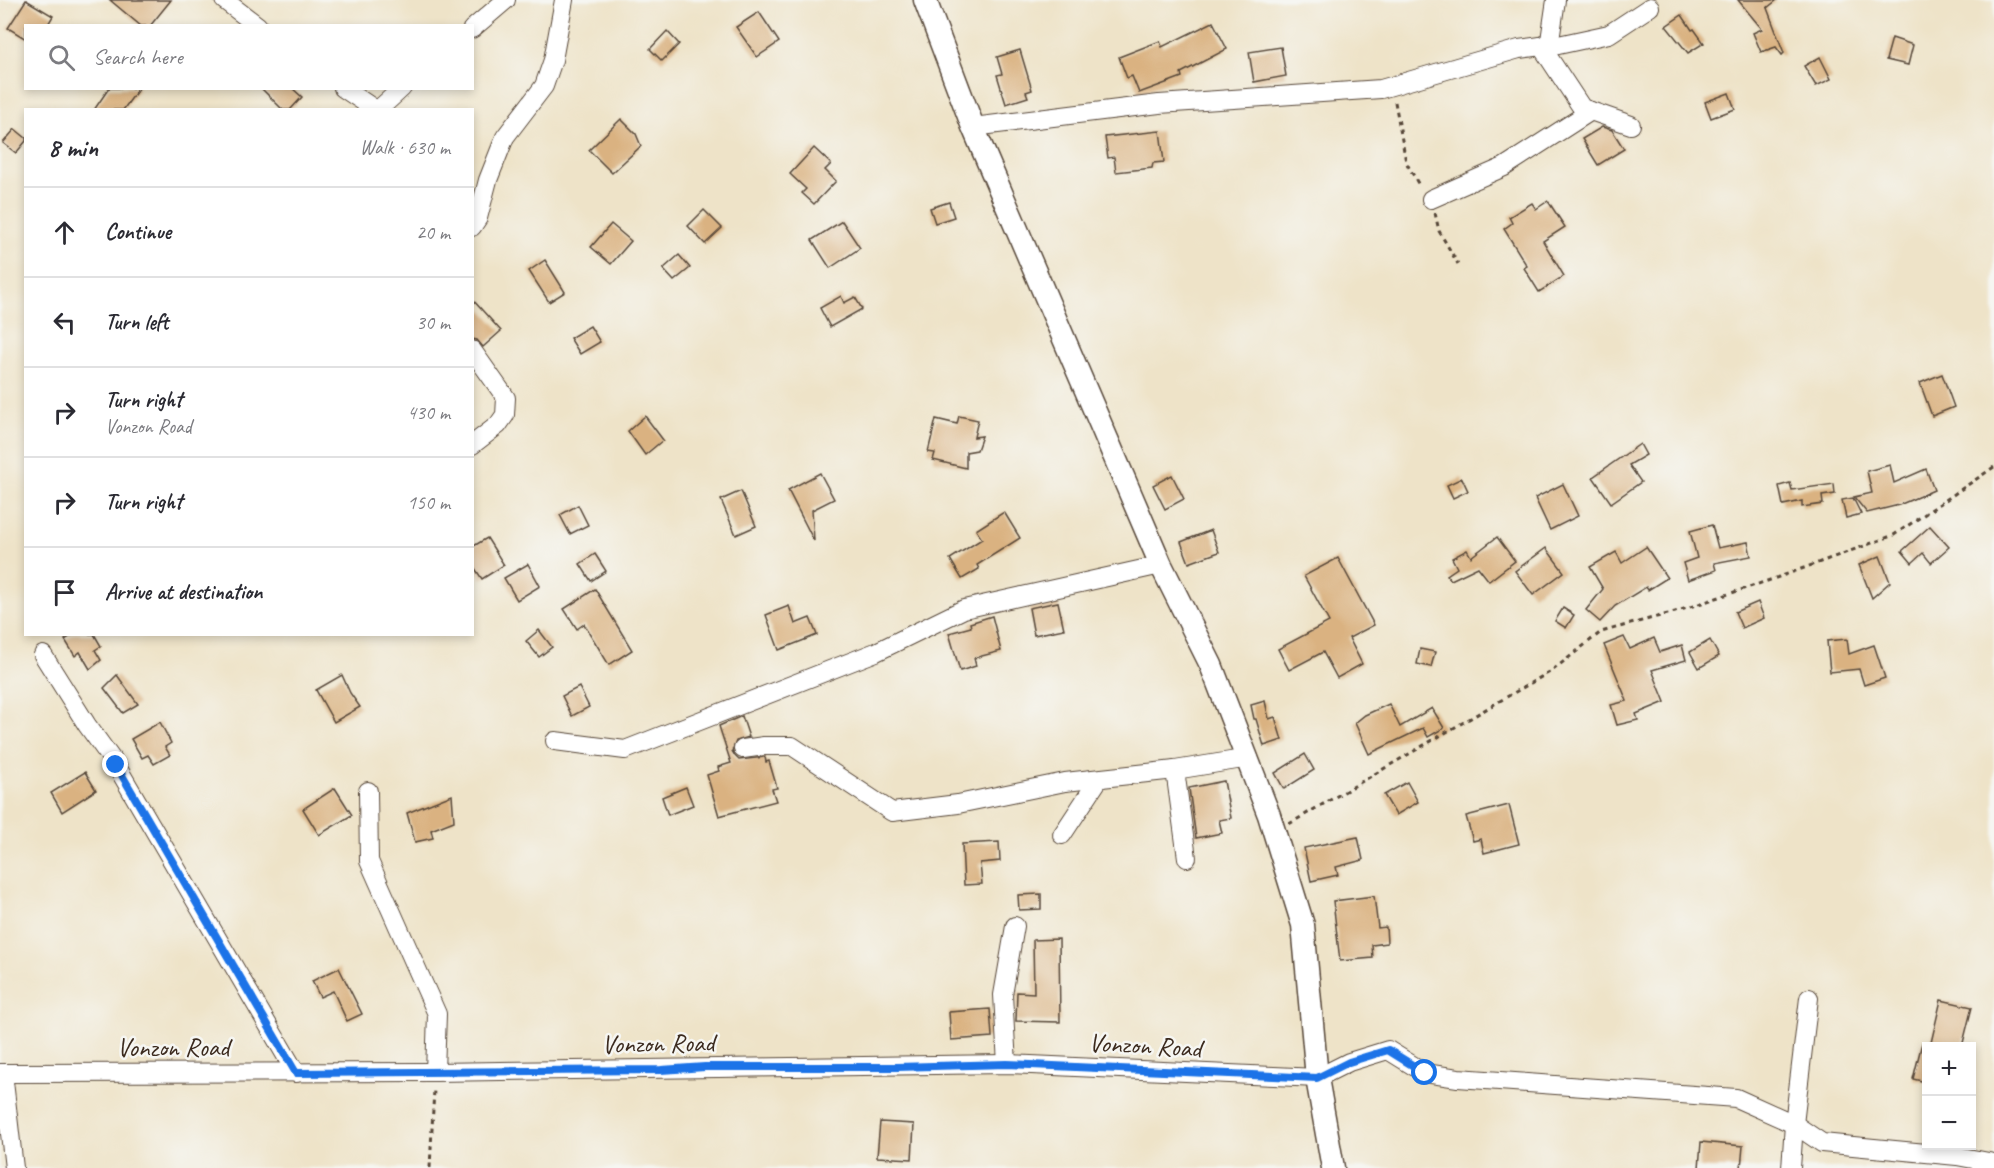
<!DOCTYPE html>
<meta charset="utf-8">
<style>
body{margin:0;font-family:Caveat,sans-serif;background:#f2f2f3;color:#2b2b33}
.controls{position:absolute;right:18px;bottom:18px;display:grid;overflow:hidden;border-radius:0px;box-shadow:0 3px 9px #0003}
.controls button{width:54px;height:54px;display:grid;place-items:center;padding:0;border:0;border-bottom:2px solid #e1e1e2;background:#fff;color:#2b2b33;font:30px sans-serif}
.stop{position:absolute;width:18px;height:18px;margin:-14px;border:4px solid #1a73e8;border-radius:50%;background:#fff}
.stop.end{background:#1a73e8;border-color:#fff;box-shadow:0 2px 6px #0008}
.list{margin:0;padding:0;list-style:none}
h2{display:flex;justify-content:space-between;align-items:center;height:78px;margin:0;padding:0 24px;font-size:26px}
h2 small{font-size:20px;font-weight:400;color:#7c7c81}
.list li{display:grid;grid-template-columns:39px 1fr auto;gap:18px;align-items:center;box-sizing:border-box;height:90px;padding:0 24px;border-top:2px solid #e1e1e2}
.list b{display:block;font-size:22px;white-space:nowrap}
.list p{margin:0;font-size:20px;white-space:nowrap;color:#7c7c81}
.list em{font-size:20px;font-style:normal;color:#7c7c81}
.icon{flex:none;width:33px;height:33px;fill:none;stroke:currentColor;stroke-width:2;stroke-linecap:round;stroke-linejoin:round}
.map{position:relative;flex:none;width:1994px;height:1168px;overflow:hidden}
.search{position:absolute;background:#fff;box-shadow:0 3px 9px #0003;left:24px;top:24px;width:450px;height:66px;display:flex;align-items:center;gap:15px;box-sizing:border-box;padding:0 21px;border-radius:0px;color:#7c7c81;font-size:22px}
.panel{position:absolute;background:#fff;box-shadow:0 3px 9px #0003;left:24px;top:108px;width:450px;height:528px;border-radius:0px}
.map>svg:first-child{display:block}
.building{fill:#dab281}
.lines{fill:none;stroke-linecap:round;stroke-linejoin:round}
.minor-casing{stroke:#564638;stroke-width:20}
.major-casing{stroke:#564638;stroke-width:25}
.path{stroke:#564638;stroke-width:3;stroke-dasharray:4.5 4.5;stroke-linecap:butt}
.minor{stroke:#fff;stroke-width:18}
.major{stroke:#fff;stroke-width:22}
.route{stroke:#1a73e8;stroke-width:8}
.labels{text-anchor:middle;stroke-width:5;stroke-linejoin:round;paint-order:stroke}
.street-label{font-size:26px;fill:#3b2a1e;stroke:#f6f6f2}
</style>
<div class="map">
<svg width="1994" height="1168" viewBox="0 0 1994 1168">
<rect width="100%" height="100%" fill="#f6f6f2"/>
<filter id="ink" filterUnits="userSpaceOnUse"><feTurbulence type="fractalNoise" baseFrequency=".0167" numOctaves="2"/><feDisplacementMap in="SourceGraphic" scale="12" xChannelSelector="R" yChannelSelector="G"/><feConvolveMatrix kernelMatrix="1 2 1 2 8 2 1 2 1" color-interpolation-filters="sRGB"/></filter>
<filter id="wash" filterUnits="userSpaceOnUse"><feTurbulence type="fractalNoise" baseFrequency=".008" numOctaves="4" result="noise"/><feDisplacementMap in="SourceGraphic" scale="24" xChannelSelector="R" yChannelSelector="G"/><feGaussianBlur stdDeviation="1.35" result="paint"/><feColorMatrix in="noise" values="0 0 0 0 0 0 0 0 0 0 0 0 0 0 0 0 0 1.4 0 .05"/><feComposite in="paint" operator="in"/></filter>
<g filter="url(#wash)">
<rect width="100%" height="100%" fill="#eee3c8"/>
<g id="blocks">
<g class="building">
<path d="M26 0 53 16 47 26H26V39L8 28Z"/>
<path d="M110 0H171L150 26H141Z"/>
<path d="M1738 0H1777L1767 8 1784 53 1782 55 1776 47 1761 52 1753 33 1762 29Z"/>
<path d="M759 12 779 42 757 57 736 27Z"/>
<path d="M1682 15 1692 30 1694 29 1704 43 1688 53 1666 26Z"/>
<path d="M1213 22 1227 49 1181 73 1182 77 1139 93 1132 76 1127 78 1119 57 1160 41 1162 47Z"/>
<path d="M667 31 679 44 662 61 650 49Z"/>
<path d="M1892 38 1913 45 1908 65 1886 60Z"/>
<path d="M1281 47 1286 76 1254 82 1249 52Z"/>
<path d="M1020 50 1032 90 1026 92 1028 97 1006 104 997 75 1002 74 997 57Z"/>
<path d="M1820 57 1831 79 1816 86 1804 66Z"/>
<path d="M109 88H139L123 110H94Z"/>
<path d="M261 88H292L302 97 290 110H283Z"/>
<path d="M1729 93 1735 109 1711 118 1705 102Z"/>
<path d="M621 119 636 134 641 146 612 173 589 150Z"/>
<path d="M1602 127 1612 130 1624 149 1598 165 1582 139Z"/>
<path d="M15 129 26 138V141L16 153 3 143Z"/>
<path d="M1160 131 1164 162 1153 163 1152 168 1116 172 1114 157 1108 158 1105 137Z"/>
<path d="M814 148 831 164 825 170 836 181 814 204 802 193 806 189 790 174Z"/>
<path d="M1548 201 1565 227 1543 241 1564 276 1539 292 1524 268 1527 266 1504 229 1512 223 1509 217 1532 203 1536 209Z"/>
<path d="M949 202 954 217 935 223 930 208Z"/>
<path d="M704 210 722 228 705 244 688 226Z"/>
<path d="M842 221 860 248 830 268 812 240Z"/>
<path d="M611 224 631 241 611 264 591 247Z"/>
<path d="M679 255 690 268 674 281 663 269Z"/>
<path d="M545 260 565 292 549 302 529 271Z"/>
<path d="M841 296 844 303 855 297 862 309 830 327 820 308Z"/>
<path d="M472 299 501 331 483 347 477 340 472 339Z"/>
<path d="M590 326 600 342 580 354 570 338Z"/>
<path d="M1942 374 1954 407 1932 416 1920 383Z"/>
<path d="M645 416 663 440 645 455 628 431Z"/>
<path d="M959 416 978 420 974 437 982 436 977 450 966 452V468L933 460 935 453 928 452 936 419 957 424Z"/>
<path d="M1640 444 1646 455 1629 465 1641 482 1611 503 1593 477Z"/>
<path d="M1890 465 1894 483 1926 469 1934 490 1899 505 1867 513 1854 497 1872 493 1867 471Z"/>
<path d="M820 473 834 499 812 510 814 541 788 490Z"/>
<path d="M1172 475 1184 499 1165 509 1153 485Z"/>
<path d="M1462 478 1468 491 1453 498 1447 485Z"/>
<path d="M1790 483 1792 490 1834 484 1835 494 1822 496 1823 504 1802 507V501L1783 505 1779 486Z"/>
<path d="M1563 484 1578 516 1550 530 1535 498Z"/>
<path d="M741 491 756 526 736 535 721 500Z"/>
<path d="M1853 498 1861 514 1846 518 1842 500Z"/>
<path d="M578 505 588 525 570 534 560 515Z"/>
<path d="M1004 512 1020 538 977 565 979 569 962 579 950 559 982 539 976 530Z"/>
<path d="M1712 525 1718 548 1748 542 1751 556 1714 563 1716 570 1688 580 1683 563 1697 558 1690 531Z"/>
<path d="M1930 526 1949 547 1931 563 1923 553 1912 563 1902 551Z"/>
<path d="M1211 530 1219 552 1189 563 1181 542Z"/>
<path d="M1497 537 1515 561 1489 581 1478 567 1451 580 1447 575 1457 568 1452 558 1467 550 1471 557Z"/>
<path d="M487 538 504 565 482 579 472 564V547Z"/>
<path d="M1646 547 1667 578 1648 590 1646 587 1615 606 1600 622 1586 610 1603 589 1590 567 1616 552 1622 563Z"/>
<path d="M1546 548 1564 572 1533 595 1515 571Z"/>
<path d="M595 554 606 571 591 581 580 564Z"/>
<path d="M1880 556 1890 582 1872 598 1859 565Z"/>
<path d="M1338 558 1374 625 1349 638 1362 664 1337 678 1323 652 1289 670 1278 649 1329 622 1304 576Z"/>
<path d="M528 564 540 586 517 600 504 578Z"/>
<path d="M595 589 632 650 609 665 584 624 577 629 564 609Z"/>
<path d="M1058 602 1064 629 1034 635 1029 608Z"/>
<path d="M1758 602 1764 618 1742 628 1735 612Z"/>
<path d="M789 606 795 624 810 618 817 635 779 650 766 615Z"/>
<path d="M1563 608 1574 615 1566 628 1555 621Z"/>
<path d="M992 616 1001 651 974 658 976 666 960 671 949 633 971 627 970 623Z"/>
<path d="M539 630 552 647 539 657 526 641Z"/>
<path d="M74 634H94L101 646 95 650 101 660 90 669 80 652 75 656 65 640Z"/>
<path d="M1624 637 1630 649 1654 638 1660 652 1682 645 1686 660 1652 670 1665 702 1636 714 1638 720 1617 725 1611 705 1627 701 1604 645Z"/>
<path d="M1847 639 1849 654 1874 645 1885 678 1864 685 1859 669 1830 672 1827 641Z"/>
<path d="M1710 640 1719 656 1699 668 1690 652Z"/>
<path d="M1420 649 1435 652 1431 667 1417 664Z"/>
<path d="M117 675 138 704 123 713 104 688Z"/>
<path d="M342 675 350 693 360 707 334 722 316 690Z"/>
<path d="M579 687 589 707 572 716 562 696Z"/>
<path d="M1265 701 1269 719 1275 717 1282 740 1264 746 1256 719H1254L1251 705Z"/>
<path d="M1389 704 1400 727 1432 708 1444 728 1428 737 1423 728 1369 754 1355 723 1365 715Z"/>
<path d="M742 716 749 737 736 741 732 751 735 756 739 760 765 757 766 762 769 761 777 788 772 789 776 801 719 816 707 775 719 771 718 767 731 763 719 726Z"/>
<path d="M160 722 171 743 165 747 170 755 154 764 148 755 142 758 131 739Z"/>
<path d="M1305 754 1314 770 1284 789 1275 773Z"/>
<path d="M85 772 96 790 62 812 51 793Z"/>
<path d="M1224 781 1231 818 1219 820 1222 833 1196 838 1189 788Z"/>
<path d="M1407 782 1418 802 1396 815 1384 795Z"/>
<path d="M686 787 693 805 668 815 662 797Z"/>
<path d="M335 788 352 815 319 835 303 809Z"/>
<path d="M452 795 454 821 431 830 433 838 415 842 407 813Z"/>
<path d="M1509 805 1519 844 1484 853 1481 839 1473 841 1466 816Z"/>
<path d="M1358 837 1363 860 1336 867 1338 875 1311 881 1304 848Z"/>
<path d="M999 842 1000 861 980 863 982 884 964 885 962 844Z"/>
<path d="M1041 894V909L1019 910 1018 895Z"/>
<path d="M1374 896 1378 928 1386 927 1387 943 1372 945 1373 958 1340 961 1333 901Z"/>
<path d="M1059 939 1060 1022 1016 1021 1017 992 1034 993 1033 940Z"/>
<path d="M339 968 362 1014 347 1021 333 991 320 997 312 981Z"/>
<path d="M1941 1000 1972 1007 1962 1047H1930Z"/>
<path d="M990 1009 992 1037 951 1040 949 1012Z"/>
<path d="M1922 1043H1926V1082L1913 1079Z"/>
<path d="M880 1122 914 1124 912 1159 877 1157Z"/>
<path d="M1701 1142 1743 1146 1741 1168H1699Z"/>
</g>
</g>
</g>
<g filter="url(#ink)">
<use href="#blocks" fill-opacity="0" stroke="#564638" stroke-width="1.5"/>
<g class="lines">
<defs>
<g id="minor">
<path d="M224 0 258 26"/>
<path d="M472 29 506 0"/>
<path d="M1541 46 1582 108 1631 125"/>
<path d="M1549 47 1556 0"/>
<path d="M343 88 376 110"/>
<path d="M378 110 402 88"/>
<path d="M973 127 1159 104 1381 89 1519 49 1541 46 1549 47 1609 34 1650 7"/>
<path d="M1431 199 1504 167 1591 111"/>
<path d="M472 227 478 218 488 180 505 137 544 86 553 60 564 0"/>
<path d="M472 350 506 398 505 415 498 425 472 445"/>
<path d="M43 655 87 725 116 765 296 1073"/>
<path d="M555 741 625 750 876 652 964 609 1161 565"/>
<path d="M743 749 764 746H792L892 812 958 804 1065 782 1175 770 1249 758"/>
<path d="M1175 770 1187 858"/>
<path d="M368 791 369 861 437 1014 435 1072"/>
<path d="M1062 835 1099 779"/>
<path d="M1007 1064 1003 995 1015 926"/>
<path d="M0 1073 435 1072 1007 1064 1317 1078 1349 1062 1388 1050 1425 1073 1458 1078 1736 1098 1794 1124 1809 998"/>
<path d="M3 1073 14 1168"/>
<path d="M1794 1124 1822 1143 1957 1156 1994 1163"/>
<path d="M1791 1168 1794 1124"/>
</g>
<path id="major" d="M925 0 973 127 1161 565 1211 665 1269 815 1303 925 1317 1078 1333 1168"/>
</defs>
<use href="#minor" class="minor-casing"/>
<use href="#major" class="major-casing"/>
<g class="path">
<path d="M1395 102 1406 162 1420 187"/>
<path d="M1435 213 1439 231 1458 264"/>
<path d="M1289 824 1553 670 1601 632 1675 612 1782 576 1894 535 1994 467"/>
<path d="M430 1168 434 1089"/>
</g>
<use href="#minor" class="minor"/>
<use href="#major" class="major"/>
</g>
</g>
<g class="lines" filter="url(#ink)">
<path class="route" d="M116 765 296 1073 661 1070 705 1067H897L1007 1064 1317 1078 1349 1062 1388 1050 1425 1073"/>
</g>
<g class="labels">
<g class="street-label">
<text transform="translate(658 1043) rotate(-1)" y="9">Vonzon Road</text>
<text transform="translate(1145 1045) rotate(3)" y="9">Vonzon Road</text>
<text x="173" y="1056">Vonzon Road</text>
</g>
</g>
</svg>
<div class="controls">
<button>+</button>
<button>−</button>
</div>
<div class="stop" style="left:1425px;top:1073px"></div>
<div class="stop end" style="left:116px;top:765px"></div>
<div class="search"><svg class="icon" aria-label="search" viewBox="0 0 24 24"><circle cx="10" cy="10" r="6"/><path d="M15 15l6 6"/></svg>Search here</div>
<section class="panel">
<h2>8 min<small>Walk · 630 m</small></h2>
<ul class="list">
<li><svg class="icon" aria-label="ahead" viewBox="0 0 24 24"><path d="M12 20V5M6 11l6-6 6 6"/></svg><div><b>Continue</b></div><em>20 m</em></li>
<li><svg class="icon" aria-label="left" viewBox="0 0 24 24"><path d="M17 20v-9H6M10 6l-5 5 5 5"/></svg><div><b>Turn left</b></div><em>30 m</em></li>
<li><svg class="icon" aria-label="right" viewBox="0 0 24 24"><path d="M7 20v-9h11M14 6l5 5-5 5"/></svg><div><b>Turn right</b><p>Vonzon Road</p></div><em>430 m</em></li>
<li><svg class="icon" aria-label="right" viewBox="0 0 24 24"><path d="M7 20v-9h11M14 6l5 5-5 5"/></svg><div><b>Turn right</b></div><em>150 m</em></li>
<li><svg class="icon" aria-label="arrive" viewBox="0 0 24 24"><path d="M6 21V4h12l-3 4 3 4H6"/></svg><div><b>Arrive at destination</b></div></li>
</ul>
</section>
</div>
